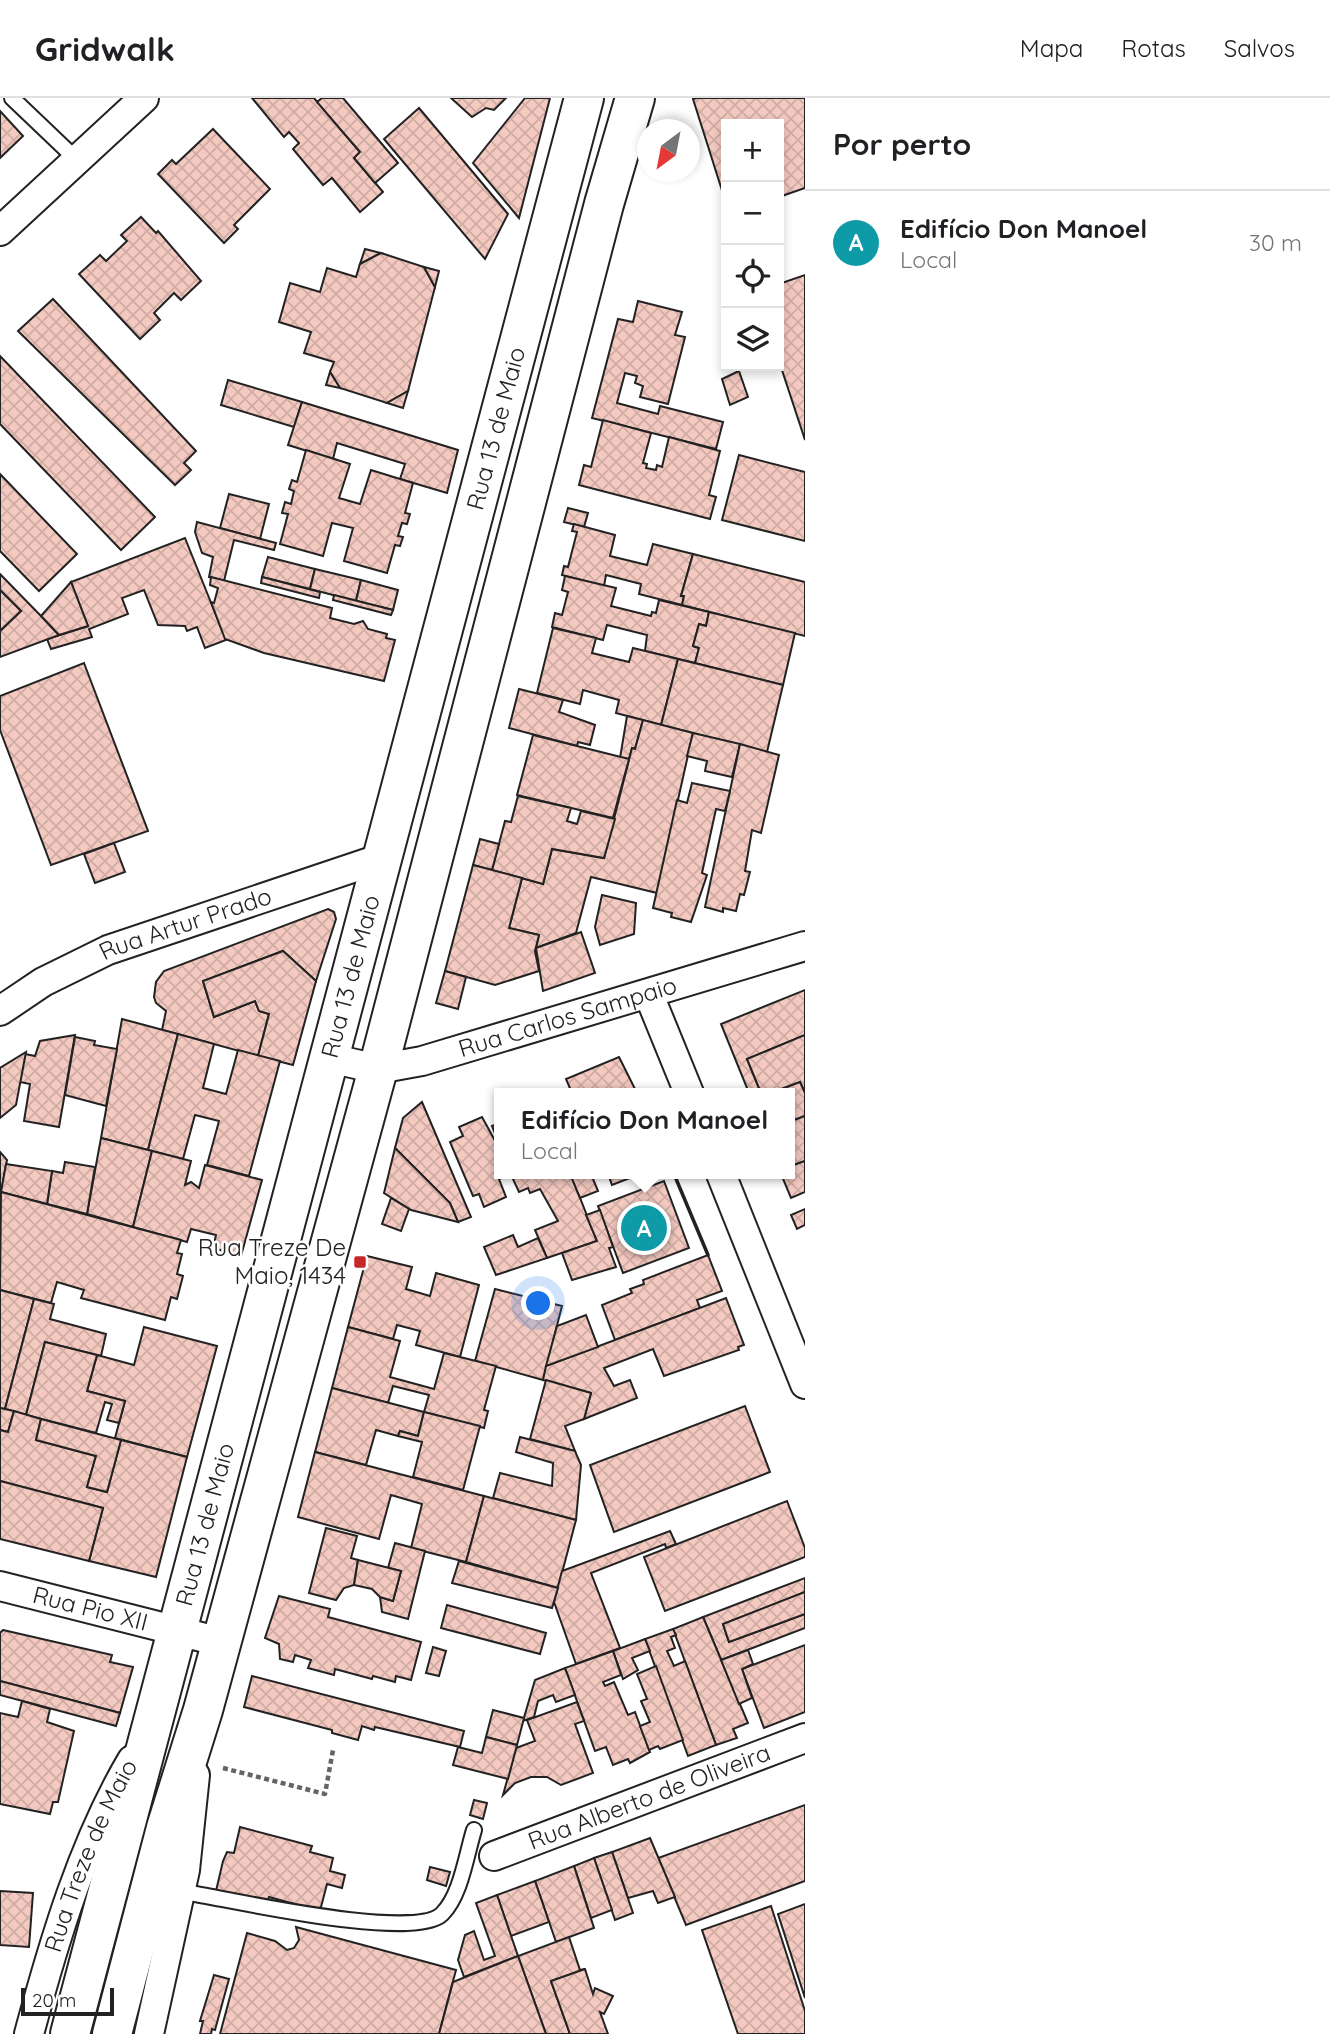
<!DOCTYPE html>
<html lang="pt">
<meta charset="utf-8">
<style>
body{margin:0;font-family:Quicksand,sans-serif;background:#f2f2f2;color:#202124}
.controls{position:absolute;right:21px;top:21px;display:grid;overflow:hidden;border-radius:0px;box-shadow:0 4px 10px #0003}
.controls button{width:63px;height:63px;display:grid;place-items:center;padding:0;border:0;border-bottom:2px solid #e0e0e0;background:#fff;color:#202124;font:35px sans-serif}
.compass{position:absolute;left:637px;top:21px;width:63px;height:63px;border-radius:50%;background:#fff;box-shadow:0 4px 10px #0003;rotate:212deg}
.scale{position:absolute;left:21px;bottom:18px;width:93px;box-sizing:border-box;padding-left:7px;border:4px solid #222;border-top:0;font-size:19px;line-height:24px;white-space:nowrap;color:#222;-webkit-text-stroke:5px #fff;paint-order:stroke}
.you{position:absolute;left:539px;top:1206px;width:24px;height:24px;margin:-18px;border:5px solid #fff;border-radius:50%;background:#1a73e8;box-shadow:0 0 0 10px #1a73e833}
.badge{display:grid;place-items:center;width:46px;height:46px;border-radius:50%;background:#1a73e8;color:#fff;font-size:23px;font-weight:700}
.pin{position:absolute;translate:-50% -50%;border:4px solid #fff;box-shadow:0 2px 7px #0006}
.popup{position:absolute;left:494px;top:990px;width:301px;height:91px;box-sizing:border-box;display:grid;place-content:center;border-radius:0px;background:#fff;filter:drop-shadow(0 2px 5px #0005);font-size:23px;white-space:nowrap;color:#757577}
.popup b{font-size:26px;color:#202124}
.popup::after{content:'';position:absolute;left:50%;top:100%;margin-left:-14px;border:14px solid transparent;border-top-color:#fff}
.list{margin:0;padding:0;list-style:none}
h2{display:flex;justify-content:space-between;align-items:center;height:91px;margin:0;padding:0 28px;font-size:30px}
h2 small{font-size:23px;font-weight:400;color:#757577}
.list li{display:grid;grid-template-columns:46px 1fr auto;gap:21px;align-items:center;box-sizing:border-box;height:105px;padding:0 28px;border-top:2px solid #e0e0e0}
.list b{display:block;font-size:26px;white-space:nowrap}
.list p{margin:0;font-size:23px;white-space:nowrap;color:#757577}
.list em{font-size:23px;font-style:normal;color:#757577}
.icon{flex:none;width:38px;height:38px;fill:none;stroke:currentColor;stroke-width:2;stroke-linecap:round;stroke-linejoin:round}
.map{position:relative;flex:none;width:805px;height:1936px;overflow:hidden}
header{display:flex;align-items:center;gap:42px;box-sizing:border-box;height:98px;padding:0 35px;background:#fff;border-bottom:2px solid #e0e0e0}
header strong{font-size:33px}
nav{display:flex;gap:38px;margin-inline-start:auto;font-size:24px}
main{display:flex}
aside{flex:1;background:#fff}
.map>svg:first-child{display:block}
.building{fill:url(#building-cross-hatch);stroke:#222;stroke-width:2}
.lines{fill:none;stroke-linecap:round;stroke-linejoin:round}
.service-casing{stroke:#222;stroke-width:18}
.minor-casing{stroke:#222;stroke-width:32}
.secondary-casing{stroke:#222;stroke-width:42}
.path{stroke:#646464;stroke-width:4.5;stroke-dasharray:5 3.5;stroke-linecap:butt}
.service{stroke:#fff;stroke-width:14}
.minor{stroke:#fff;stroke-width:28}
.secondary{stroke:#fff;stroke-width:38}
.wall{stroke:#222;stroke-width:3.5}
.poi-dot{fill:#c62828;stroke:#fff;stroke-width:2.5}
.labels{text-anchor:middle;stroke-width:5;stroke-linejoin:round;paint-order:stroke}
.street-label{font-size:24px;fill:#222;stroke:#fff}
.poi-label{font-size:24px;fill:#222;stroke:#fff;text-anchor:end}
</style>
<header>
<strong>Gridwalk</strong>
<nav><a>Mapa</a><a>Rotas</a><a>Salvos</a></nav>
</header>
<main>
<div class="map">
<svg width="805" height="1936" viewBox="0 0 805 1936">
<defs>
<pattern id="building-cross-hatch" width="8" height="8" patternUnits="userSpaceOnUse" patternTransform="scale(1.75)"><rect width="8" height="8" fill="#f3c9c0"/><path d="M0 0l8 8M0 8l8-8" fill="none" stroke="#d0aca5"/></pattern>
</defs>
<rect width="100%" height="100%" fill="#fff"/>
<g class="building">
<path d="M252 0H314L360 54 354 60 383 94 360 114 332 80 323 87 293 51 299 45 289 34 284 39Z"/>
<path d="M322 0H343L398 65 375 85 354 60 360 54 317 4Z"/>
<path d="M451 0H506L494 12 486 10 472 19Z"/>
<path d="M525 0H550L519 120 473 65Z"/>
<path d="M697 0H805V90L779 99V26H726V105L693 1Z"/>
<path d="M419 10 508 116 485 161 384 41Z"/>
<path d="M0 13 23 38 0 60Z"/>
<path d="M213 31 270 91 234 127 238 131 224 145 158 76 172 62 176 66Z"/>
<path d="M141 119 156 135 158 133 201 183 181 202 174 195 154 215 160 222 140 241 79 176 100 157 106 163 127 143 121 137Z"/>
<path d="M365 151 381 155 360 166Z"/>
<path d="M381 155 424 169 435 189 408 293 387 305 340 290 330 274 334 264 304 255 311 234 279 224 290 185 320 194 327 170 356 179 360 166Z"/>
<path d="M424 169 439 173 435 189Z"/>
<path d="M805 177V342L779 263V186Z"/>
<path d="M53 201 196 353 184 365 191 372 175 387 18 233Z"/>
<path d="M638 203 682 214 675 237 685 239 668 306 640 299 643 288 635 285 637 278 625 275 617 305 658 316 660 308 723 324 716 351 592 320 618 221 633 224Z"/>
<path d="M0 258 155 419 121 452 0 326Z"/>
<path d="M739 273 748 299 730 307 722 281Z"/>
<path d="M330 274 340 290 326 287Z"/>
<path d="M228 282 302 304 294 329 221 307Z"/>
<path d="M408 293 403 310 387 305Z"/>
<path d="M302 304 458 352 447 395 400 381 405 366 337 345 333 361 288 347Z"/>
<path d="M603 322 651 335 643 365 647 366 646 370 656 372 657 367 662 369 669 339 720 353 709 397 716 399 710 421 579 387 584 367 591 369Z"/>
<path d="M306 352 350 366 339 400 360 406 371 372 413 385 405 415 410 416 407 426 402 425 398 438 403 439 400 448 395 447 387 475 344 463 353 430 332 425 323 458 280 446 288 416 282 415 285 404 291 406 294 393 289 391 292 382 297 384Z"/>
<path d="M739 357 805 374V443L722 422Z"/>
<path d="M0 376 77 456 39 493 0 453Z"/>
<path d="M229 396 269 406 260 441 220 430Z"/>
<path d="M568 410 588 415 584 429 564 424Z"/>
<path d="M197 424 276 445 274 452 234 442 224 483 209 479 213 459 202 455 195 434Z"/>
<path d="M574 426 615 437 610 458 647 467 653 446 693 456 681 498H684L682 507 639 496 641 486 606 477 604 488 562 477 564 468 568 469 577 434 572 433Z"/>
<path d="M185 440 226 542 205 550 197 529 187 533 185 528 158 527 144 492 122 500 128 516 89 531 92 539 51 551 47 541 88 528 71 484Z"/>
<path d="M693 456 805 484V538L682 507 684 498H681Z"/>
<path d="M268 459 315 471 310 491 262 479Z"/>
<path d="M315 471 361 482 356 503 310 491Z"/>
<path d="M0 476 41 518 59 537 0 559V533L21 513 0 492Z"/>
<path d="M565 478 616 490 611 508 651 518 652 514 656 515 659 502 709 514 706 528 699 526 693 548 699 550 695 565 645 553 647 537 607 527 603 542 552 529 555 515 562 517 568 494 562 492Z"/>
<path d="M211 479 332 510 330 520 354 526 363 523 368 531 387 536 386 540 395 542 384 583 264 555 225 541 211 504 214 505 218 490 210 487Z"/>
<path d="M262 479 320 494 319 500 261 485Z"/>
<path d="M361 482 398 492 393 512 356 503Z"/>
<path d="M71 484 88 528 59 537 41 518Z"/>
<path d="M0 492 21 513 0 533Z"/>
<path d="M334 497 393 512 391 517 333 502Z"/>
<path d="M709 514 795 535 783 587 695 565 699 550 693 548 699 526 706 528Z"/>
<path d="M553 530 596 540 592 555 629 564 633 550 678 561 661 627 616 615 619 602 583 592 580 606 537 595Z"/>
<path d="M678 561 783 587 767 654 661 627Z"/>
<path d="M84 565 148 733 51 767 0 632V598Z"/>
<path d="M519 591 563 602 559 614 595 627 590 647 578 644 577 648 509 630Z"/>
<path d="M627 618 643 622 635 651 632 650 629 661 620 660Z"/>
<path d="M643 622 693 635 657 795 591 779 576 835 536 850 539 837 509 830 522 780 543 786 552 751 604 760 632 650 635 651Z"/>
<path d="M693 635 740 646 732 679 705 673 707 663 687 658Z"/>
<path d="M533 637 629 661 613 720 517 697Z"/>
<path d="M740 646 779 657 761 735 752 732 745 773 750 774 744 797 740 796 736 813 723 810V814L705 809Z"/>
<path d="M692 685 730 693 725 713 716 711 702 775 707 777 691 824 671 819 672 815 653 810 677 702 687 705Z"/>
<path d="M518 698 571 710 567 723 577 726 581 713 615 721 604 760 552 751 543 786 492 772 505 723 511 724Z"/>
<path d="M480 741 499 746 492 772 473 767Z"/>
<path d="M114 745 125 774 95 785 84 756Z"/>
<path d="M473 767 522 780 509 830 539 837 535 853 539 873 495 887 445 873Z"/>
<path d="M602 797 636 805 634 836 600 847 595 829Z"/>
<path d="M328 811 334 814 336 821 316 883 283 853 203 883 214 919 255 903 259 913 269 916 258 958 162 932 166 913 156 905 154 899 156 884 164 873Z"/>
<path d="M581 834 595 875 543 893 536 850Z"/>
<path d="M283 853 316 883 293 967 258 958 269 916 259 913 255 903 214 919 203 883Z"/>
<path d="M445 873 466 879 458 911 436 905Z"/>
<path d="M805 892V937L747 961 761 995H749L721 926Z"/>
<path d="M122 921 178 936 148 1052 101 1040Z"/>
<path d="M178 936 214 946 203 990 226 996 238 952 280 963 249 1078 207 1067 219 1023 195 1017 183 1061 148 1052Z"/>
<path d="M75 937 59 1029 24 1023 30 986 20 984 25 956 35 958 40 943Z"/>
<path d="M805 937V995L800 984 771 995H761L747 961Z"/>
<path d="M75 939 95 943 94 947 117 951 106 1008 65 997Z"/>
<path d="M26 954 16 1007 0 1020V970Z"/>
<path d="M619 959 637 995H572L566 981Z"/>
<path d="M800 984 805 995V1018L789 1024V995H771Z"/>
<path d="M422 1004 471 1119 458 1124 450 1105 395 1050 403 1020Z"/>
<path d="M805 1018V1063L791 1068 789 1024Z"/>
<path d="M482 1019 499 1050V1076L506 1078 499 1081 506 1099 484 1109 479 1096 473 1098 450 1044 463 1038 459 1029Z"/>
<path d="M499 1025V1045L492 1028Z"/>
<path d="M101 1040 152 1053 133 1129 87 1116Z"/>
<path d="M395 1050 450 1105 458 1124 411 1112 384 1095Z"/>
<path d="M152 1053 191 1063 185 1087 191 1084 199 1090 205 1067 262 1082 241 1158 213 1150 216 1137 191 1131 187 1144 133 1129Z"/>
<path d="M0 1054 7 1062 0 1100Z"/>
<path d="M805 1063V1094L791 1100 781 1076H789V1064L791 1068Z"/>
<path d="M65 1064 95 1069 87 1116 47 1106 52 1073 63 1075Z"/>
<path d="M6 1066 52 1073 47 1106 1 1094Z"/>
<path d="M519 1076H563L565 1079 571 1077 597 1143 547 1160 535 1132 558 1123 540 1091 530 1095 528 1090 519 1094 512 1079Z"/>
<path d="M570 1076H591L598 1093 580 1100Z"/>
<path d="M608 1076H640L612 1087Z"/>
<path d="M664 1083 689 1150 623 1175 598 1108Z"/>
<path d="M1 1094 181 1142 177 1155 182 1156 177 1176 183 1178 177 1201 171 1199 165 1222 81 1200 84 1192 57 1184 51 1205 0 1192Z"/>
<path d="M391 1100 409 1111 401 1133 382 1126Z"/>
<path d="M805 1111V1127L797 1131 791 1117Z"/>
<path d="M600 1112 613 1149 609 1150 616 1169 572 1182 562 1155 597 1143 586 1117Z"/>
<path d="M513 1137 518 1149 538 1140 547 1160 496 1177 484 1149Z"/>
<path d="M708 1157 722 1193 697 1202 700 1210 615 1242 602 1207 632 1195 630 1191 644 1186 643 1182Z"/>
<path d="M367 1158 412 1169 406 1191 430 1198 436 1175 479 1187 460 1259 416 1247 420 1233 397 1227 393 1241 348 1229Z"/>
<path d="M495 1191 562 1208 543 1282 475 1263Z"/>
<path d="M0 1192 34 1201 5 1311 0 1310Z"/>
<path d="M726 1200 744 1247 738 1249 739 1252 664 1278 653 1251 604 1270 614 1288 630 1282 637 1300 584 1321 591 1295 543 1282 546 1268Z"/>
<path d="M34 1201 54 1206 50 1221 106 1236 101 1258 45 1244 26 1317 5 1311Z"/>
<path d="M586 1217 598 1249 546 1268 557 1228Z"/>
<path d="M144 1229 217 1248 187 1359 115 1340 125 1303 87 1293 97 1257 134 1267Z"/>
<path d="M348 1229 400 1243 390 1279 434 1291 444 1255 496 1268 484 1312 488 1313 484 1330 424 1314 429 1297 393 1288 388 1305 332 1290Z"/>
<path d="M45 1244 97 1257 87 1293 125 1303 119 1325 107 1322 112 1306 105 1304 96 1335 26 1317Z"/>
<path d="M546 1282 591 1295 584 1321 565 1328 575 1353 530 1341Z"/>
<path d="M332 1290 424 1314 418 1338 400 1333 398 1338 376 1332 366 1367 315 1354Z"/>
<path d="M745 1308 770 1374 614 1434 590 1367Z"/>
<path d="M0 1310 14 1313 8 1334 0 1332Z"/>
<path d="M14 1313 41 1321 36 1342 96 1358 87 1389 107 1394 121 1342 187 1359 156 1479 89 1463 103 1410 0 1383V1332L8 1334Z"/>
<path d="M424 1314 480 1328 463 1392 413 1379 422 1344 398 1338 400 1333 418 1338Z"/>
<path d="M41 1321 121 1342 107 1394 87 1389 96 1358 36 1342Z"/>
<path d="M520 1339 575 1353 581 1367 576 1422 493 1400 500 1375 552 1388 553 1365 516 1354Z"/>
<path d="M315 1354 484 1398 466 1464 411 1450 422 1406 391 1397 379 1441 298 1419Z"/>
<path d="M0 1383 103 1410 89 1463 0 1441Z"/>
<path d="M484 1398 576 1422 558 1490 466 1464Z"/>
<path d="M787 1403 805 1450V1459L665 1513 644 1459Z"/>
<path d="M326 1430 357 1438 351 1460 358 1462 354 1487 344 1490 336 1502 309 1495Z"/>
<path d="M670 1433 676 1446 666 1450 665 1446 591 1475 620 1550 576 1566 554 1504 562 1473Z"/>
<path d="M395 1445 425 1453 408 1521 382 1514 380 1499 393 1503 401 1473 388 1470Z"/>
<path d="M358 1462 401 1473 393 1503 380 1499 372 1491 354 1487Z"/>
<path d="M459 1463 558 1490 552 1510 452 1485Z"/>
<path d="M805 1480V1494L723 1526 729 1544 805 1516V1530L721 1562 703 1519Z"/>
<path d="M805 1494V1516L729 1544 723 1526Z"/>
<path d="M279 1498 330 1511 328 1519 421 1544 411 1582 396 1578 395 1584 373 1578 372 1581 335 1571 334 1577 308 1570 311 1562 295 1557 293 1564 280 1561 279 1546 265 1540Z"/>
<path d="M447 1507 546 1535 540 1556 441 1530Z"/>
<path d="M703 1519 748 1625 733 1631 737 1640 716 1647 673 1531Z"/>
<path d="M673 1531 676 1537 671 1539 675 1550 667 1553 674 1568 685 1563 716 1647 688 1658 645 1541Z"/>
<path d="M3 1532 112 1557 110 1564 133 1569 120 1615 0 1583V1535Z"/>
<path d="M645 1541 650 1553 632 1560 638 1572 623 1581 613 1553Z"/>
<path d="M805 1547V1614L764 1630 742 1571Z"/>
<path d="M433 1549 446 1553 439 1578 426 1575Z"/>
<path d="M748 1552 753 1566 742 1571 752 1600 739 1606 721 1562Z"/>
<path d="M613 1553 621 1577 603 1584 605 1588 614 1584 628 1617 635 1614 650 1654 630 1665 628 1661 613 1667 606 1649 595 1653 565 1570Z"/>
<path d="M656 1568 683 1642 660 1651 658 1648 649 1652 640 1628 650 1624 641 1603 647 1601 637 1576Z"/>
<path d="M565 1570 575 1597 556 1604 553 1597 538 1603 534 1619 523 1623 535 1582Z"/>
<path d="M252 1578 464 1633 460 1649 375 1629 374 1632 362 1628 358 1642 332 1635V1632L244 1609Z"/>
<path d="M0 1583 120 1615 116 1628 0 1597Z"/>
<path d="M22 1603 50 1611 47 1624 74 1633 58 1704H53L50 1716 0 1706V1615L18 1619Z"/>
<path d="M577 1604 584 1623 575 1626 593 1675 561 1687 547 1679H531L515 1685 503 1697 516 1650 535 1643 527 1622Z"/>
<path d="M493 1612 524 1620 517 1647 486 1639Z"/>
<path d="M486 1639 517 1647 508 1681 453 1667 458 1649 482 1655Z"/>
<path d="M474 1702 487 1705 483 1721 470 1717Z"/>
<path d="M805 1707V1783L686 1827 658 1760Z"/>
<path d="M240 1729 312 1748 310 1754 333 1760 330 1773 345 1777 342 1790 327 1786 320 1813 269 1799 267 1804 216 1793 223 1763 227 1754 234 1755Z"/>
<path d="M650 1740 675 1799 658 1805 653 1793 628 1800 612 1754Z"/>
<path d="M612 1754 633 1815 615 1822 594 1760Z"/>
<path d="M594 1760 612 1812 591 1820 574 1768Z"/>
<path d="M574 1768 594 1830 556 1844 535 1783Z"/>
<path d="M430 1769 450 1774 446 1788 427 1782Z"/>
<path d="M535 1783 549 1824 511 1838 497 1797Z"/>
<path d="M0 1793 33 1795 29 1849 0 1847Z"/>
<path d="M497 1797 518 1858 464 1879 458 1862 465 1837 474 1833 484 1862 495 1858 476 1805Z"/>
<path d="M805 1806V1900L778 1816Z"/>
<path d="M771 1808 805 1913V1936H738L702 1832Z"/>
<path d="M296 1829 456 1872 439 1936H220L247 1835 275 1843 287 1852 294 1850 299 1842Z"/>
<path d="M569 1839 580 1872 585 1871 551 1883 570 1936H546L518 1858Z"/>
<path d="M518 1858 546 1936H439L453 1884Z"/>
<path d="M585 1871 593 1896 595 1890 613 1898 604 1916 600 1914 608 1936H570L551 1883Z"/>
<path d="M214 1877 229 1881 215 1932 212 1931 211 1936H200L203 1923H200Z"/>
</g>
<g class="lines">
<defs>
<g id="service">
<path d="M12 0 77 62"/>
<path d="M195 1796C237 1803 415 1843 442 1816 461 1797 466 1758 474 1732"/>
</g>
<g id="minor">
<path d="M0 133 144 0"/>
<path d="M649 897 689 995"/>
<path id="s1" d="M0 913 43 884 108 852 382 760"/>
<path id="s2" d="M329 960 378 971 422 963 805 848"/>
<path d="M721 1076 805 1286"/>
<path id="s3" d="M0 1488 221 1544"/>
<path id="s4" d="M494 1758 805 1640"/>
<path id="s5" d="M29 1936C54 1843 83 1745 132 1662"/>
<path d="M149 1936 185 1772 195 1677"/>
</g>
<g id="secondary">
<path id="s6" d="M70 1936 584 0"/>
<path d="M112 1936 166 1730 203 1612 378 971 604 106 635 0"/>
</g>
</defs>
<use href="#service" class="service-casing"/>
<use href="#minor" class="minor-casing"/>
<use href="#secondary" class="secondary-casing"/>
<path class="path" d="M223 1670 325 1696 333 1652"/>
<use href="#service" class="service"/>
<use href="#minor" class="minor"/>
<use href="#secondary" class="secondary"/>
<path class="wall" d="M674 1076 708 1157"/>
</g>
<rect class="poi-dot" x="353" y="1157" width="14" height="14" rx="3.5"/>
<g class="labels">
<g class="street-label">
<text dy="8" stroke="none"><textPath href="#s6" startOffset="1661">Rua 13 de Maio</textPath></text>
<text dy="8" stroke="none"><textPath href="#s1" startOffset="206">Rua Artur Prado</textPath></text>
<text dy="8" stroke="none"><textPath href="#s6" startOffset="1094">Rua 13 de Maio</textPath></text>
<text dy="8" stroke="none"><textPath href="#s2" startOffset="247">Rua Carlos Sampaio</textPath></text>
<text dy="8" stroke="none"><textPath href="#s6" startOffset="527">Rua 13 de Maio</textPath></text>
<text dy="8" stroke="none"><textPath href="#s3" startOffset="93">Rua Pio XII</textPath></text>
<text dy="8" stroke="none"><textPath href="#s4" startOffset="166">Rua Alberto de Oliveira</textPath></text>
<text dy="8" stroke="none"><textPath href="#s5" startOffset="189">Rua Treze de Maio</textPath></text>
</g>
<g class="poi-label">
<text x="346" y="1158">Rua Treze De<tspan x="346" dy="28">Maio, 1434</tspan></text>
</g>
</g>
</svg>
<div class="controls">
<button>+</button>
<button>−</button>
<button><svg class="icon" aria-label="locate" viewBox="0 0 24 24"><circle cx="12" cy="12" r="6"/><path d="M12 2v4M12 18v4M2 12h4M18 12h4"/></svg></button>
<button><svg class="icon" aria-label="layers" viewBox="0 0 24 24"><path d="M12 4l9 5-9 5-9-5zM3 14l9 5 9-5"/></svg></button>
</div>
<svg class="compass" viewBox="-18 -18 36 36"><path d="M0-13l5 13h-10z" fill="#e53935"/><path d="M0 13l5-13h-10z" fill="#757577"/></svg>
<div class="scale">20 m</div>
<div class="you"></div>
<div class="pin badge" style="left:644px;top:1130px;background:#0f9aa8">A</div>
<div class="popup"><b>Edifício Don Manoel</b>Local</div>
</div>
<aside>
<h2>Por perto<small></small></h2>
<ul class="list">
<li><span class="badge" style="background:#0f9aa8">A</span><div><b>Edifício Don Manoel</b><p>Local</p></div><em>30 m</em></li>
</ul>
</aside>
</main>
